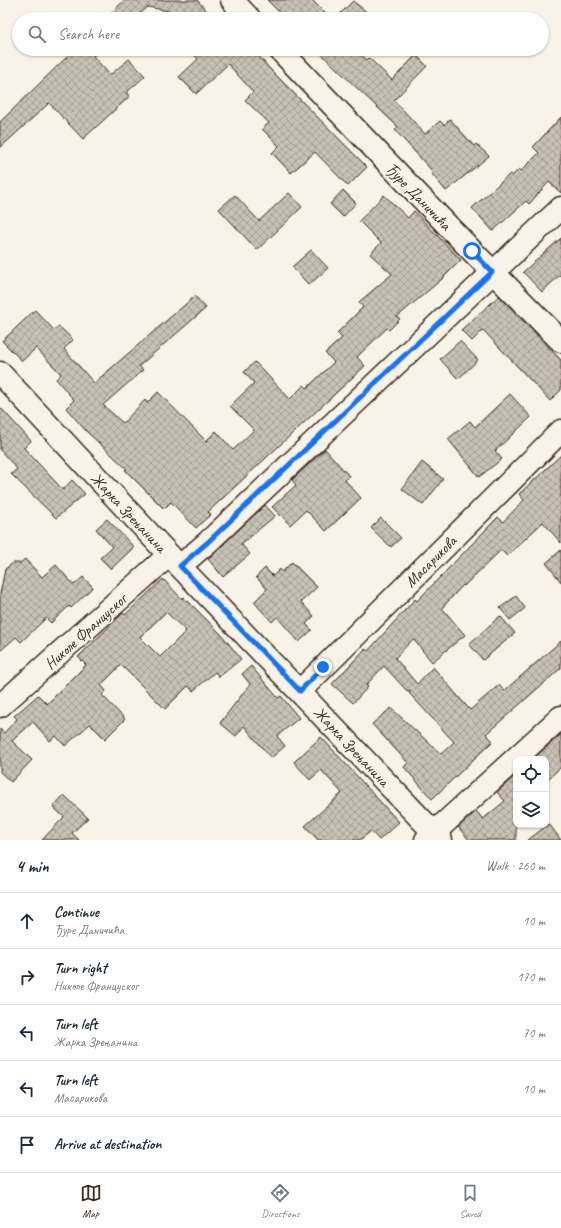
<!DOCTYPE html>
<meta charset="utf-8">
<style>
body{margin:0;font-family:Caveat,sans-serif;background:#f2f2f3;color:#1f2937}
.controls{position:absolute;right:12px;bottom:12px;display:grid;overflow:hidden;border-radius:8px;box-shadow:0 1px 3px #0004}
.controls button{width:36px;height:36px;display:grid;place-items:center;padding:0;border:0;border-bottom:1px solid #e0e1e3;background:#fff;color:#1f2937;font:20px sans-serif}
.stop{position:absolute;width:12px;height:12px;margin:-9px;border:3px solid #1a73e8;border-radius:50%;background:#fff}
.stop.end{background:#1a73e8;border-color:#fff;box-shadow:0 1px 4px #0008}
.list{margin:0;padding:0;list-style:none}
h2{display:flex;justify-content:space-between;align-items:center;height:52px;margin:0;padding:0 16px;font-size:17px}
h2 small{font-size:13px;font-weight:400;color:#747a83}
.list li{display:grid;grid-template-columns:26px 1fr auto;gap:12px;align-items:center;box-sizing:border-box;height:56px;padding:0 16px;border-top:1px solid #e0e1e3}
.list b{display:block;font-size:15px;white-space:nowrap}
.list p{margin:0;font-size:13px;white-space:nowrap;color:#747a83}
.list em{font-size:13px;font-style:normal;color:#747a83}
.icon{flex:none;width:22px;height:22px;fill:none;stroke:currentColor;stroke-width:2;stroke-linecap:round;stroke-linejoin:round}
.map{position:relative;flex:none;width:561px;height:840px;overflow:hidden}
.search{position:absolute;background:#fff;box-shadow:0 1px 3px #0004;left:12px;right:12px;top:12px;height:44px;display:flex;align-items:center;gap:10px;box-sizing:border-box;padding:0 14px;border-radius:22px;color:#747a83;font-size:15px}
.sheet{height:332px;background:#fff}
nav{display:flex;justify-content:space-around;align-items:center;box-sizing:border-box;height:56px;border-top:1px solid #e0e1e3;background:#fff;font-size:11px;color:#747a83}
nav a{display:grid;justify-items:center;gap:2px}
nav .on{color:#3b2a1e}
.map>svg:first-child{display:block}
.building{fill:url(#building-cross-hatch);stroke:#3b2a1e;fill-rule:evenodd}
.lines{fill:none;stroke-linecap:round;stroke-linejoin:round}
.minor-casing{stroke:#3b2a1e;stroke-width:25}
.minor{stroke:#f7f3e8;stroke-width:22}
.route{stroke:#1a73e8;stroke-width:5}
.labels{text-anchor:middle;stroke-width:4;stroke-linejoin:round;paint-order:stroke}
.street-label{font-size:16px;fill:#3b2a1e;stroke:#f7f3e8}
</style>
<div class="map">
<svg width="561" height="840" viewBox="0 0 561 840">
<defs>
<pattern id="building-cross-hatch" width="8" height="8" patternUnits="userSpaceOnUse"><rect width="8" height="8" fill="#c8c1b6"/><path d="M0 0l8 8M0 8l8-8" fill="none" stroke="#a49d93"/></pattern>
</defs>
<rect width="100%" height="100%" fill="#f7f3e8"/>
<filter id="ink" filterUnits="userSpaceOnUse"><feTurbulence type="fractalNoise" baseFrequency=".025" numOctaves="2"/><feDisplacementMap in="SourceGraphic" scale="8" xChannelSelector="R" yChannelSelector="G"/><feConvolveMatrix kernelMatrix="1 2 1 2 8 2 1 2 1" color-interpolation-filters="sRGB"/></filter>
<g filter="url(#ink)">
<g class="building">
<path d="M125 0H197L214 19H171L178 13 148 7 134 19H104Z"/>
<path d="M267 0H312L331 19H286Z"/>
<path d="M353 1 375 19H335Z"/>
<path d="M75 49H102L93 56 110 75 129 59 145 76 126 93 130 96 83 139 49 103 0 148V122Z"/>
<path d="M189 49H253L268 67 367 167 348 186 315 152 291 173 272 153 279 146 262 129 269 123 245 100 253 92 228 64 196 94 179 77 198 59Z"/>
<path d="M316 49H355L367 60 369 58 392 80 416 55 427 66 394 100 425 134 440 121 444 125 450 119 474 146 476 144 489 156 446 191 431 173 433 172 395 130 398 127Z"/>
<path d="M561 117V193L549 182 529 204 526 201 493 231 472 208 510 174 512 176 519 169 521 171 539 153 533 147Z"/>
<path d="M343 190 356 203 343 217 330 204Z"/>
<path d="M289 193 302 207 257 250 219 209 235 195 259 221Z"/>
<path d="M384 195 408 218 414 211 461 260 442 279 397 317 400 319 389 330 387 328 357 357 365 366 208 512 211 514 196 528 171 502 164 509 125 470 127 469 86 431 66 408 74 400 56 379 61 374 36 348 22 361 2 341 35 310 54 330 59 326 73 340 64 349 94 383 195 296 206 308 139 366 143 370 103 405 123 423 145 400 147 403 158 392 206 441 216 431 233 450 254 430 230 406 254 383 244 372 255 362 290 399 304 385 307 388 334 362 325 353 342 338 337 333 363 307 359 302 392 274 370 254 381 243 359 221Z"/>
<path d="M561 238V274L542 292 523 272Z"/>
<path d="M311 250 328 268 309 285 292 267Z"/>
<path d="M499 296 561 360V390L550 401 483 330 472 341 461 330Z"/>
<path d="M460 341 478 360 458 379 440 359Z"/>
<path d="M510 394 531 417 495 451 502 459 479 477 448 439 470 421 475 427Z"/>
<path d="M0 407 31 441 24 448 63 490 72 480 85 494 56 518 11 474 17 469 0 450Z"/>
<path d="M325 449 349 476 345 480 361 498 326 531 306 510 290 525 272 507 296 485 292 480Z"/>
<path d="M561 455V543L543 522 507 556 501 550 464 586 463 585 442 608 465 635 432 662 413 639 395 658 417 684 433 667 470 710 499 685 504 691 561 641V668L486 734 493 741 432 799 404 767 408 763 372 724 391 708 441 754 454 742 409 693 411 690 408 692 384 666 366 685 368 687 353 703 332 684 365 649 368 651 415 599 417 601 498 517 503 522 524 500 519 494Z"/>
<path d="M422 462 443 479 423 505 402 489Z"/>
<path d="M265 505 275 516 241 544 250 554 223 577 208 559Z"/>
<path d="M381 518 401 538 391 547 371 528Z"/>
<path d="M107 519 134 547 111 569 100 558 112 547 96 529Z"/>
<path d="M561 550V582L546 563Z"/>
<path d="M25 559 42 577 56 565 74 585 83 577 93 587 71 608 69 606 51 623 46 618 21 642 16 637 0 651V594L5 569 13 563H20Z"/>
<path d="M292 562 317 587 301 602 314 616 306 624 312 630 299 642 277 617 272 622 254 602 267 589 256 577 265 568 273 576 280 569 282 572Z"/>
<path d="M163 579 182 599 184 597 221 634 241 659 219 677 215 672 193 691 188 686 165 709 121 665 101 685 106 691 102 695 125 719 105 739 90 724 65 746 56 736 50 741 33 722 12 741 32 760 11 782 0 772V729L4 733 17 719 14 716 38 695 47 704 86 665 78 657 121 615 123 613 125 615ZM166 612 186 631 160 657 140 637Z"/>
<path d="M516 596 525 608 510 620 500 608Z"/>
<path d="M500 616 515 633 483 660 469 644Z"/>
<path d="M251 666 278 698 281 696 299 718 277 736 285 746 271 758 244 726 236 736 220 723 250 684 242 674Z"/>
<path d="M561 734V767L546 781V759H533Z"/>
<path d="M321 737 399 822 379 840 371 831 360 840H318L305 826 342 793 321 770 310 780 294 762Z"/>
<path d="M516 775V840H469L458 827 476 811 483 819 505 801 497 792Z"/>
<path d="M64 795 88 818 72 833 79 840H42L64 817 53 807Z"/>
<path d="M549 824 561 840H528Z"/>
</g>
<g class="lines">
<defs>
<g id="minor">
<path d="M232 0 250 19"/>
<path d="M279 49 472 251 561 341"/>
<path d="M0 373 169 555 441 840"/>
<path d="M180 566 208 542 561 208"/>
<path d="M300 691 561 431"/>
<path d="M0 706 169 555"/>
<path d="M426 840 561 717"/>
</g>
</defs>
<use href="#minor" class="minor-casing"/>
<use href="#minor" class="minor"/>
</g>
</g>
<g class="lines" filter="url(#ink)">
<path class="route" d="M323 667 300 691 180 566 208 542 492 272 472 251"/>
</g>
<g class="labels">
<g class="street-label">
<text transform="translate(419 196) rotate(46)" y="6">Ђуре Даничића</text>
<text transform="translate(129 512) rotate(47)" y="6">Жарка Зрењанина</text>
<text transform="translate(430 561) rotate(-45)" y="6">Масарикова</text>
<text transform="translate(85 631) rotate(-42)" y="6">Николе Француског</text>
<text transform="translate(352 746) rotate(47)" y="6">Жарка Зрењанина</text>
</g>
</g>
</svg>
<div class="controls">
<button><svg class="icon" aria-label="locate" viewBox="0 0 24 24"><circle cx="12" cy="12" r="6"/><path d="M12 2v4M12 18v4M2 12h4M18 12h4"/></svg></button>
<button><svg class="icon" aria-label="layers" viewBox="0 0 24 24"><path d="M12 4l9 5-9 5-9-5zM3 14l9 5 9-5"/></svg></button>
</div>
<div class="stop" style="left:472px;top:251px"></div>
<div class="stop end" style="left:323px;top:667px"></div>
<div class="search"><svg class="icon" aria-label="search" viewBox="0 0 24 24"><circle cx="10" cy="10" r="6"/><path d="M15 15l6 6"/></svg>Search here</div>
</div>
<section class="sheet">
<h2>4 min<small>Walk · 260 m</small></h2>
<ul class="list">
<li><svg class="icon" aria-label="ahead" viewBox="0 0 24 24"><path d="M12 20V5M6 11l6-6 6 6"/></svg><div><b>Continue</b><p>Ђуре Даничића</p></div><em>10 m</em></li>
<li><svg class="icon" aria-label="right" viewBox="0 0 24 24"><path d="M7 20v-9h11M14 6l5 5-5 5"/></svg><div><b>Turn right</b><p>Николе Француског</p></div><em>170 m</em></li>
<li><svg class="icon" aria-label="left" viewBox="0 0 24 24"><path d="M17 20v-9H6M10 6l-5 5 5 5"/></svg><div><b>Turn left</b><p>Жарка Зрењанина</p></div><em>70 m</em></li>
<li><svg class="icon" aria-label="left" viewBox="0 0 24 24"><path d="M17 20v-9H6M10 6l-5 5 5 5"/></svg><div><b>Turn left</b><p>Масарикова</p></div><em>10 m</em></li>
<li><svg class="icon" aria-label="arrive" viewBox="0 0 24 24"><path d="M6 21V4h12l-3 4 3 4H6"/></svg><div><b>Arrive at destination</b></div></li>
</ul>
</section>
<nav>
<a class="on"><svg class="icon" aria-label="map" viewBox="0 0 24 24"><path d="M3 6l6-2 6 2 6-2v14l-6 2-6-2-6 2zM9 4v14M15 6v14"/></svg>Map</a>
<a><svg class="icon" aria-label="directions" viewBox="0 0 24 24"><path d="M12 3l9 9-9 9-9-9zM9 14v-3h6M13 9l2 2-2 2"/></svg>Directions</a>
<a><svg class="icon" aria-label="saved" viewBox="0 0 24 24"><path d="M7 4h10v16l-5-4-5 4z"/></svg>Saved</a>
</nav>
